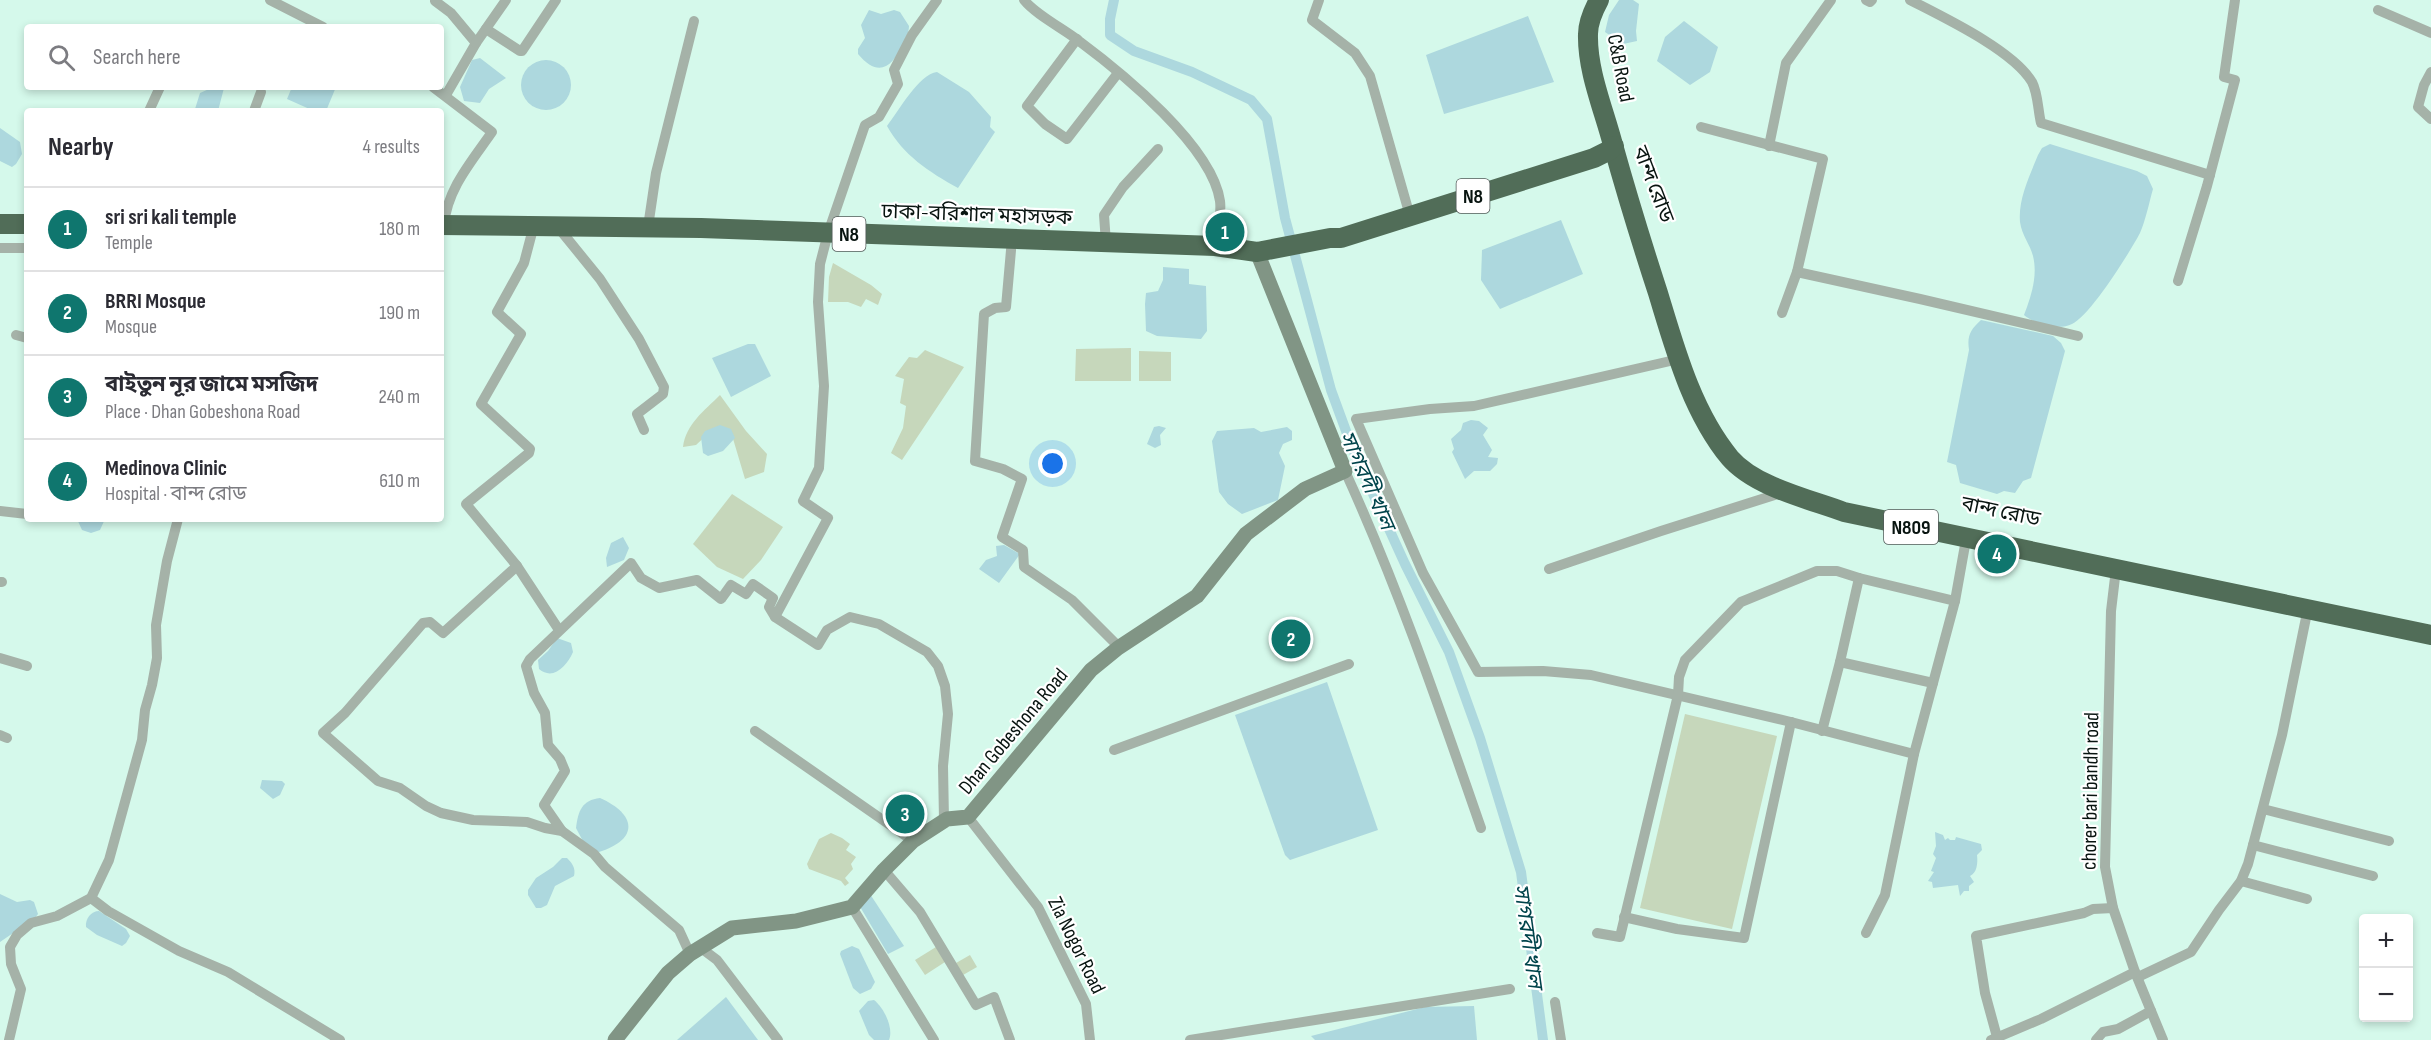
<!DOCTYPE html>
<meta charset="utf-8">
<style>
body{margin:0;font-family:"Sofia Sans Condensed","Noto Sans Bengali",sans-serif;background:#f7f7f7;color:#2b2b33}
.controls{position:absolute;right:18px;bottom:18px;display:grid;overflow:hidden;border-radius:6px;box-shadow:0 3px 9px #0003}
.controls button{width:54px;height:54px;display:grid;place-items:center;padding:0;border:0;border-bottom:2px solid #e1e1e2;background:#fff;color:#2b2b33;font:30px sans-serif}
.you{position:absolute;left:1053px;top:464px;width:21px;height:21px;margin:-15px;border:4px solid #fff;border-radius:50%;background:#1a73e8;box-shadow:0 0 0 9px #1a73e833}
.badge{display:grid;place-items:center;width:39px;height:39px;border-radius:50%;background:#0f766e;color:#fff;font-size:20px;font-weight:700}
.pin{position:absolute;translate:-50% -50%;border:3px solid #fff;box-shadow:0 2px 6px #0006}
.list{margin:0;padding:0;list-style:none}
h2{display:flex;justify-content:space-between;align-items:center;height:78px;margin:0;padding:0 24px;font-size:26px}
h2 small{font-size:20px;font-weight:400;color:#7c7c81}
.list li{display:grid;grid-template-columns:39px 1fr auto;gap:18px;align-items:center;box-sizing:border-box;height:84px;padding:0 24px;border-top:2px solid #e1e1e2}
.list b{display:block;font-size:22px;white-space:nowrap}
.list p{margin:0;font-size:20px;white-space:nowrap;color:#7c7c81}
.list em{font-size:20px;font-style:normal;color:#7c7c81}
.icon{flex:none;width:33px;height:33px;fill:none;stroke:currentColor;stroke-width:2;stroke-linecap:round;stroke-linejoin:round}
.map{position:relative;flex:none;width:2431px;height:1040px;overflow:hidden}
.search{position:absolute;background:#fff;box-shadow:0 3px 9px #0003;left:24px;top:24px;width:420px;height:66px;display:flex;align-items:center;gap:15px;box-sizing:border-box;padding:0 21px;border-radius:6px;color:#7c7c81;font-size:22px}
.panel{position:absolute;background:#fff;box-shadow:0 3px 9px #0003;left:24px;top:108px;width:420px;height:414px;border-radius:6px}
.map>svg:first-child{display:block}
.green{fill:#c6d7bb}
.water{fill:#add8de}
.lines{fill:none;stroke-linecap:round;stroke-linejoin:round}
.canal{stroke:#add8de;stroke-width:10}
.street{stroke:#a5b2a8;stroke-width:10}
.secondary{stroke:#819585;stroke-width:15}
.highway{stroke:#516d58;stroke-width:20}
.labels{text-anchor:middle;stroke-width:4.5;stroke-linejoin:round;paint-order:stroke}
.shield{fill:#fff;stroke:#525a58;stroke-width:1.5}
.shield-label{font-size:20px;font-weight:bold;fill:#081410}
.street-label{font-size:21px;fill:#081410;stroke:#fff}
.water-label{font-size:22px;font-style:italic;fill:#00444b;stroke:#fff}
</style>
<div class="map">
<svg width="2431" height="1040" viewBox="0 0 2431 1040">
<rect width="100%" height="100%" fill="#d5f9eb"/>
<g class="green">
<path d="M833 263 871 285 882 294 878 305 866 299 861 307 848 302H828L829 277Z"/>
<path d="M1131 348V381H1075L1076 349Z"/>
<path d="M925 350 964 367 902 460 891 453 903 428 906 406 900 403 904 379 895 376 909 357 917 358Z"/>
<path d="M1139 351 1171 352V381H1139Z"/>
<path d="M720 395 746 431 767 454 764 472 745 479 731 432 712 430 696 445 683 447C686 424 704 411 720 395Z"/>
<path d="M732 494 783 527 761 560 743 579 717 567 693 544Z"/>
<path d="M1685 714 1777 736 1732 929 1640 908Z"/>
<path d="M831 833 842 838 850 844 846 850 856 857 851 864 853 869 845 878 849 883 845 886 841 881 809 869 807 864 819 839Z"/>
<path d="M936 947 945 962 925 975 915 960Z"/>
<path d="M970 955 977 967 963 975 956 963Z"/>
</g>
<g class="water">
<path d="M1619 0H1633L1639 4 1636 31 1637 41 1623 44 1605 32 1609 15Z"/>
<path d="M869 10 881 14 894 10 900 12 909 26C909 33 905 38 903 44 892 68 878 78 858 54V49L865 38 861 25Z"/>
<path d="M1528 16 1554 82 1444 114 1426 55Z"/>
<path d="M1684 21 1718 47 1710 72 1690 85 1657 61 1665 37Z"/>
<path d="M480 58 506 78 489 89 480 103 464 101 460 87 472 60Z"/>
<circle cx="546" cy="85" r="25"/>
<path d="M937 72 969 92 991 117 990 127 995 132 958 188C929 172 903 155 887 126 898 112 919 74 937 72Z"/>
<path d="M209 87 224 88 218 111H198L195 109 200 93 209 89Z"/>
<path d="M292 87H336L326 111H314L287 99Z"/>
<path d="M0 128 20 142 22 154 16 164 12 167 0 161Z"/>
<path d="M2050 144 2137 171 2147 176 2153 189C2149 203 2146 219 2140 233 2130 252 2090 316 2072 324 2058 331 2035 324 2024 315 2031 297 2038 276 2033 256 2030 244 2022 236 2020 222 2018 199 2030 175 2038 155L2042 148Z"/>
<path d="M1561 220 1583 274 1500 309 1481 280 1482 250Z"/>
<path d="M1163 267 1189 269V284L1206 286 1207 331 1201 339 1157 336 1146 331 1145 304 1146 293 1158 291 1163 280Z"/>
<path d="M1981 320 2053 336 2061 343 2065 351 2031 478 2023 481 2015 493 2004 491 1997 494 1960 483 1956 465 1947 462 1969 350C1967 336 1970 330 1981 320Z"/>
<path d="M748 344H755L771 376 731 397 712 358Z"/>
<path d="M1471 420 1479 421 1488 428 1483 435 1492 450 1488 457 1498 458 1497 464 1490 471H1474L1465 479 1452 452 1454 449 1451 439 1461 430 1463 423Z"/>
<path d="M720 425 731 429 735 438 723 451 708 456 703 453 701 437 705 431Z"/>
<path d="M1159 426 1166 428 1160 435 1161 445 1155 448 1147 444 1154 427Z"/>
<path d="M1287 427 1292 431V440L1283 444 1279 453 1285 466 1278 500 1242 514 1228 504 1219 492 1212 441 1217 431 1254 428 1261 432Z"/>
<path d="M77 519H105L100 530 91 533 82 530Z"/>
<path d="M623 537 629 548 624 560 607 567 606 558 611 543Z"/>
<path d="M1004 545 1020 554 999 583 979 569 986 560 997 556 996 546Z"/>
<path d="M557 638 571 643 573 652C567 666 553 681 539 669L538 660 548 651Z"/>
<path d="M1327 682 1378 830 1290 860 1285 855 1235 715Z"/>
<path d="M262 780 282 781 285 784 280 795 273 799 260 788Z"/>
<path d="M600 798C636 814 640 839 599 852L585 845 576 828C578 811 582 800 600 798Z"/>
<path d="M1935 832 1943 835 1945 840 1948 838 1950 840H1955L1956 837 1981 844 1982 850 1977 855C1978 863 1977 873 1970 876L1974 882 1969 886V891H1964L1960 896 1958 885 1933 888 1932 882 1928 881 1934 872 1931 871 1936 858 1933 854 1936 846Z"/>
<path d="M562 858H567C572 863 576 868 574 876L555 886 547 905 541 908H536L528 895V890L536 878 553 867Z"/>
<path d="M0 894 17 902 30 900 34 902 38 914 35 918 0 942Z"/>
<path d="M870 894 904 946 888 954 859 905Z"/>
<path d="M99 911 126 929 130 936 126 943 122 946 97 935 86 927C85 919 91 911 99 911Z"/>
<path d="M852 946 859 949 875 982 871 989 860 994 853 988 840 954 841 951Z"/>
<path d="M726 997 758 1040H677Z"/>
<path d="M874 1000C884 1008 894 1028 889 1040H874L869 1035 859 1011 868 1001Z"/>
<path d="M1474 1006 1477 1040H1315L1311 1036 1425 1007Z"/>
</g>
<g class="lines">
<path class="canal" d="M1114 0 1110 19V35L1134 51 1192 72 1251 100 1267 119 1285 218 1331 390 1353 450 1405 564 1449 652 1480 738 1521 872 1543 1040"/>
<g class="street">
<path d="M270 0 323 27"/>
<path d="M1024 0C1036 15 1064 29 1079 41 1122 73 1212 146 1220 201 1222 215 1217 232 1215 246"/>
<path d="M1319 0 1312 20 1355 53 1370 76 1408 209"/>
<path d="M1866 0 1870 2 1872 0"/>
<path d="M1910 0C1943 17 2013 50 2032 82 2038 93 2038 111 2041 123L2210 175"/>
<path d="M435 1 451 13 476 43 446 95"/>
<path d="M2378 10 2431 33"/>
<path d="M486 29 520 51H522L556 0"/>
<path d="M1077 39 1027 106 1045 124 1067 139 1118 73"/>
<path d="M476 43 506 0"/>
<path d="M2431 72 2424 85 2418 107 2431 119"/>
<path d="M433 87 492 132C472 161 447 189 444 225"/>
<path d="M149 111 160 87"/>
<path d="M254 111 261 92"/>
<path d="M1701 127 1823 159 1797 272 1782 313"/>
<path d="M1769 146 1786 63 1831 0"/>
<path d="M557 226 600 279 639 339 664 387 663 394 637 414 644 430"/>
<path d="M648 227 656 173 694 21"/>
<path d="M1012 239 1006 307 995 308 984 314 975 461 1003 469 1022 479 1002 537 1023 550 1024 567 1072 600 1119 647"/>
<path d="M1106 243 1104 215 1123 187 1158 149"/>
<path d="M0 248H27"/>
<path d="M1797 272 1920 299 2078 336"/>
<path d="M2178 281 2207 186 2235 80 2224 77 2235 0"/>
<path d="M16 335 27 338"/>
<path d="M1679 359 1474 406 1430 409 1356 419 1423 573 1478 672 1543 671 1591 675 1791 722 1914 754 1955 601"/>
<path d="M1345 471C1398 587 1439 707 1481 828"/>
<path d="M0 511 27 514"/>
<path d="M517 566 466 504 529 453 530 449 481 404 521 334 497 312 524 263 534 225"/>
<path d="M1549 569 1661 531 1784 492"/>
<path d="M2116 569 2111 611 2105 867 2113 908 2135 972 2163 1040"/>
<path d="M0 582H2"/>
<path d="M775 617 818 645 827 630 850 617 879 624 927 652 938 666 945 686 948 714 943 766 944 820"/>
<path d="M559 630 517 566 443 633 430 622 423 623 345 713 323 733 378 781 400 788 426 806 441 813 473 820 527 822 545 828 562 831 594 854 605 867 679 930 690 954"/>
<path d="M0 658 27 666"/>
<path d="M1933 683 1840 662 1859 578 1955 601 1967 534"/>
<path d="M755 731 913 841"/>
<path d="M1822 731 1840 662"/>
<path d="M0 735 7 738"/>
<path d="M1114 750 1349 664"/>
<path d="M2263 809 2389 841"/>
<path d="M968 817 1038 907 1086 1004 1090 1040"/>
<path d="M562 831 544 805 565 771 560 759 548 745 545 713 534 693 526 666 530 659 631 563 641 578 659 588 697 580 721 599 731 585 746 594 753 584 773 598 769 607 775 617 828 518 803 501 819 468 824 386 818 302 820 264 828 233 865 125 879 117 898 84 894 70 912 35 937 0"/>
<path d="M2253 845 2373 876"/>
<path d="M884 870 920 912 976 1005 994 997 1010 1040"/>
<path d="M2241 881 2307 899"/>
<path d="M91 898 108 911 179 951 228 972 340 1040"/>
<path d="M852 907 934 1040"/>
<path d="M1624 917 1677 929 1744 938 1791 722"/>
<path d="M1597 933 1620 937 1678 695 1679 677 1685 660 1741 602 1817 571H1837L1859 578"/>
<path d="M1866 933 1885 895 1914 754"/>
<path d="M701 948 717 960 778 1040"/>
<path d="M2138 977 2191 952 2219 910 2241 881 2248 864 2282 735 2308 608"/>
<path d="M1555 1002 1561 1040"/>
<path d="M1997 1037 1985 993 1976 936 2084 913 2093 909 2113 908"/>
<path d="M9 1040 21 989 11 964 10 947 17 935 31 923 57 916 91 898 109 860 142 740 145 710 152 685 157 658 156 625 167 561 178 519"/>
<path d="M1190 1040 1510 989"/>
<path d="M1991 1040 2041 1019 2135 972"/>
<path d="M2096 1040 2103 1032 2118 1029 2151 1011"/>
</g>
<path class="secondary" d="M615 1040 668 973 690 954 732 928 796 921 852 907 884 870 913 841 947 819 968 817 1091 670 1118 648 1197 596 1246 534 1305 489 1345 471 1257 252"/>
<g class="highway">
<path d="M1599 0C1593 11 1588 22 1588 34 1587 71 1604 110 1613 145 1627 195 1642 244 1658 293 1675 349 1692 412 1730 458 1755 487 1809 499 1844 512L2431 635"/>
<path d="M0 224H27"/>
<path d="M441 225 701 228 1215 246 1257 252 1330 238H1341L1594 158 1610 150 1614 146"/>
</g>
</g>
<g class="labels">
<g class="shield">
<rect x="1456.5" y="179" width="33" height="34" rx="4.5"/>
<rect x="832.5" y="217" width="33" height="34" rx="4.5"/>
<rect x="1884" y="510" width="54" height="34" rx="4.5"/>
</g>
<g class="shield-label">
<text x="1473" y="203">N8</text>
<text x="849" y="241">N8</text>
<text x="1911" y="534">N809</text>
</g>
<g class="street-label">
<text transform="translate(1621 68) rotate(79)" y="7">C&amp;B Road</text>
<text transform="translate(1654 184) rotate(69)" y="7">বান্দ রোড</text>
<text transform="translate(977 214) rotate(2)" y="7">ঢাকা-বরিশাল মহাসড়ক</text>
<text transform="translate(2001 511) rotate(12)" y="7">বান্দ রোড</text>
<text transform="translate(1013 731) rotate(-50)" y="7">Dhan Gobeshona Road</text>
<text transform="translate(2090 791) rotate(-89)" y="7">chorer bari bandh road</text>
<text transform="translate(1077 945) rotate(64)" y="7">Zia Nogor Road</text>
</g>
<g class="water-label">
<text transform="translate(1368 480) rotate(66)" y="8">সাগরদী খাল</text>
<text transform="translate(1529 936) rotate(82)" y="8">সাগরদী খাল</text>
</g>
</g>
</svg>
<div class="controls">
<button>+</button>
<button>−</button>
</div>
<div class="you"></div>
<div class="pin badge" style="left:1225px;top:232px">1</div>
<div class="pin badge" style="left:1291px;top:639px">2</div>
<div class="pin badge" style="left:905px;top:814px">3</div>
<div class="pin badge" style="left:1997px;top:554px">4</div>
<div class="search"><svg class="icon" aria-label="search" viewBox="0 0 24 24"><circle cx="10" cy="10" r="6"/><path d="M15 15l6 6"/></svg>Search here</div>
<section class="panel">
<h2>Nearby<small>4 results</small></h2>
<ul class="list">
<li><span class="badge">1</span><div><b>sri sri kali temple</b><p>Temple</p></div><em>180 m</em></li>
<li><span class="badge">2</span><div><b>BRRI Mosque</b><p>Mosque</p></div><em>190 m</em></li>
<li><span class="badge">3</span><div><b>বাইতুন নূর জামে মসজিদ</b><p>Place · Dhan Gobeshona Road</p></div><em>240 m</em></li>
<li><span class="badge">4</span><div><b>Medinova Clinic</b><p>Hospital · বান্দ রোড</p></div><em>610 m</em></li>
</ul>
</section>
</div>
